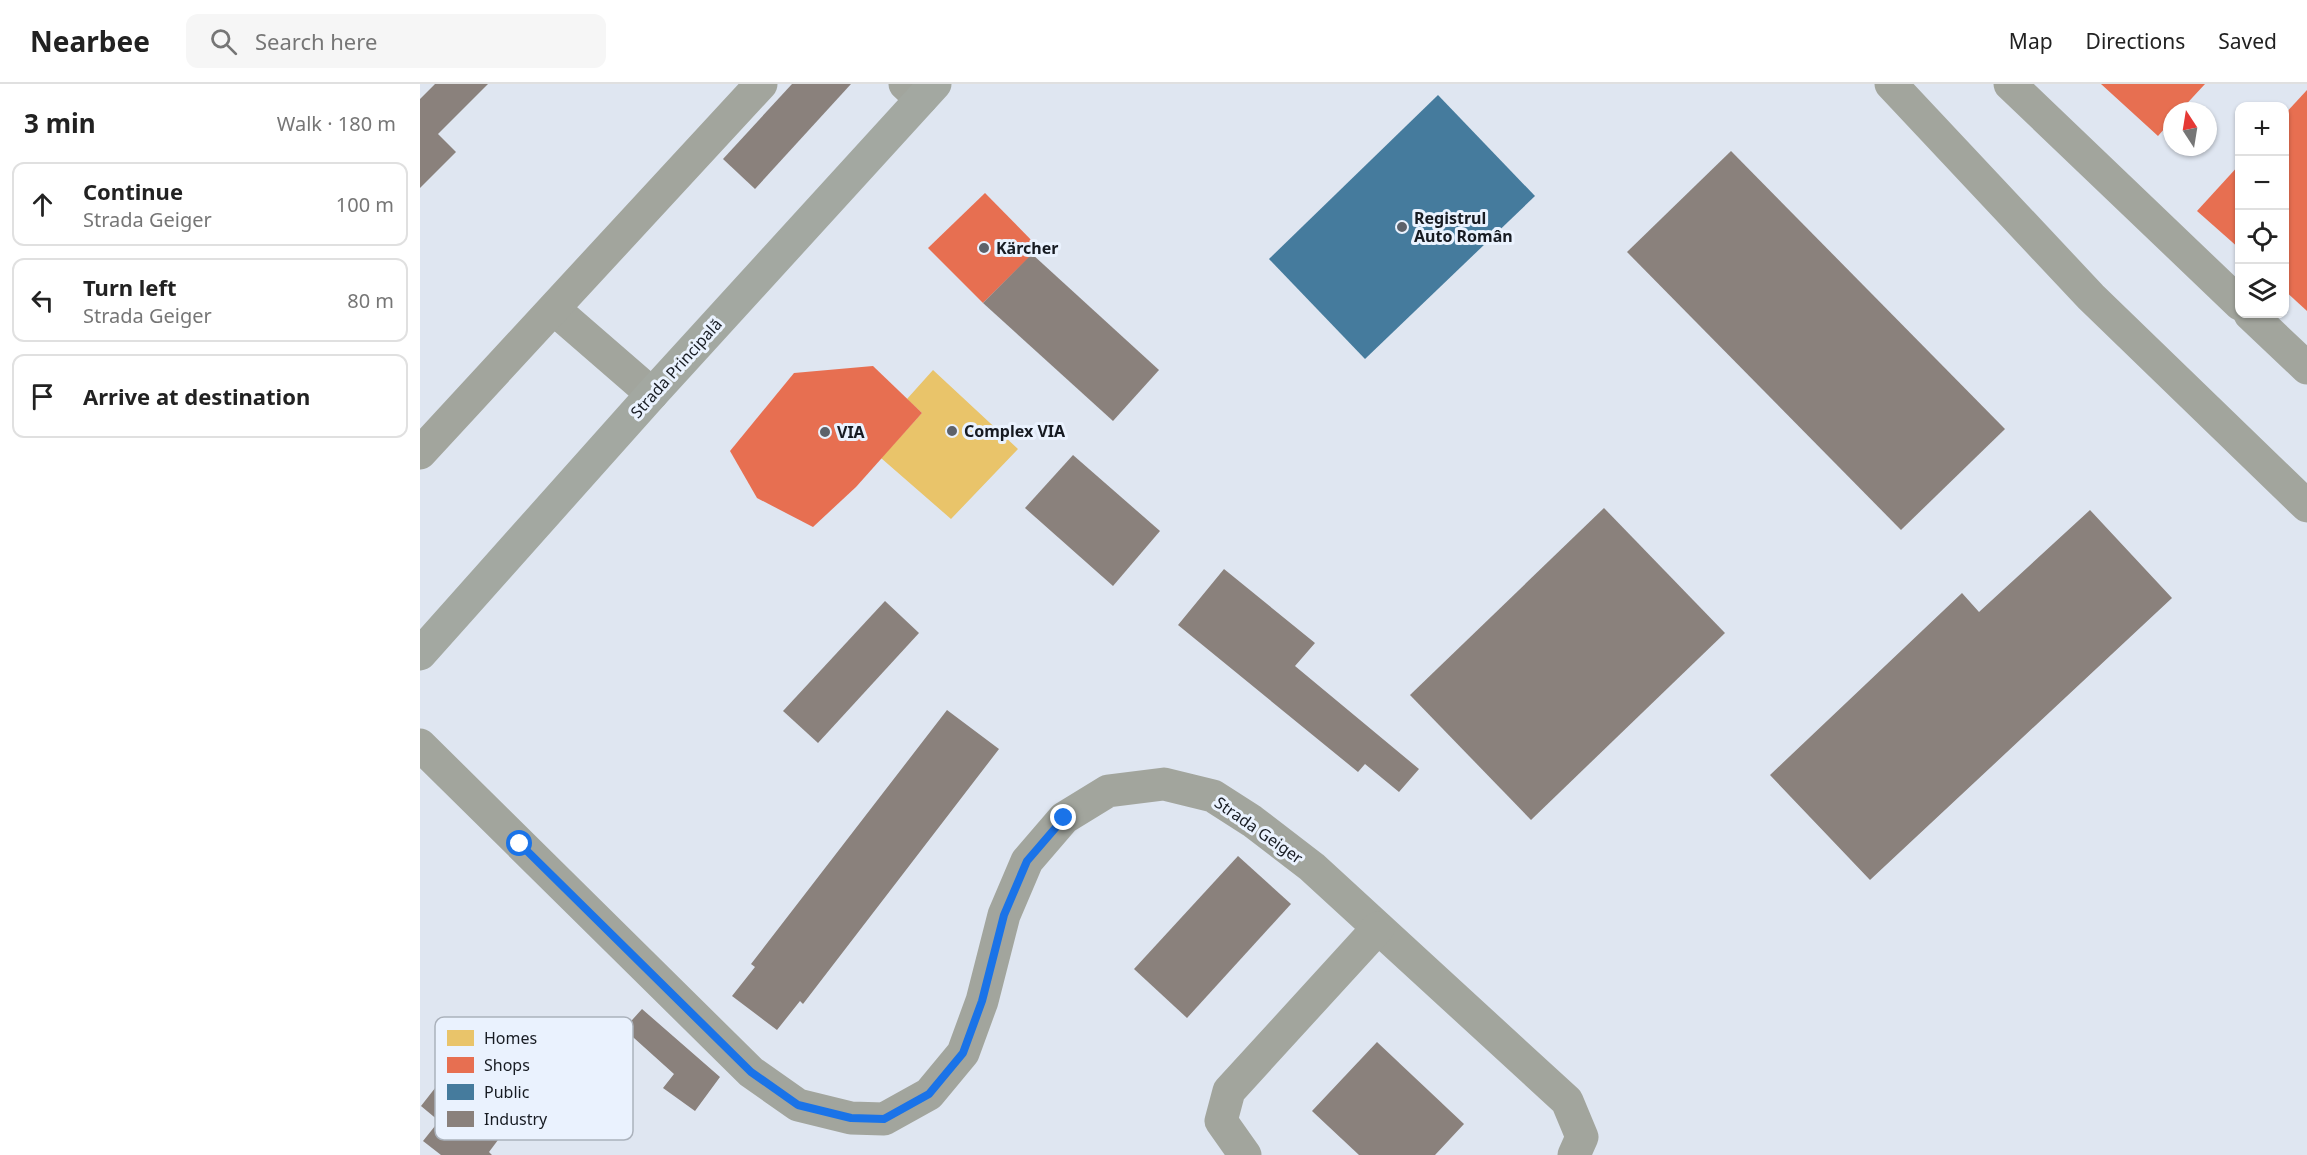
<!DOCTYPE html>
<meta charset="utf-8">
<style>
body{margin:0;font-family:"Noto Sans",sans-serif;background:#f6f6f6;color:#222}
.controls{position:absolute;right:18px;top:18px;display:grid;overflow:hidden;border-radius:12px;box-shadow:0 2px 4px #0004}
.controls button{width:54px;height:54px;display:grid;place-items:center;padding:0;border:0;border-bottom:2px solid #e0e0e0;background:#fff;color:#222;font:30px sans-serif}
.compass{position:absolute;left:1743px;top:18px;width:54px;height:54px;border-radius:50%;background:#fff;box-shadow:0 2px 4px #0004;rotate:348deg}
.stop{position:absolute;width:18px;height:18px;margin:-14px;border:4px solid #1a73e8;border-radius:50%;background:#fff}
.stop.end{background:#1a73e8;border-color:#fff;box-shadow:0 2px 6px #0008}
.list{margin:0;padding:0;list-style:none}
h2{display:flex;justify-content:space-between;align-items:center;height:78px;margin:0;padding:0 24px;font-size:26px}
h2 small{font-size:20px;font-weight:400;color:#767676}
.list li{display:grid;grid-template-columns:39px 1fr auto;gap:18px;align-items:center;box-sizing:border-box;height:84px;margin:0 12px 12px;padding:0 12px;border:2px solid #e0e0e0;border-radius:12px}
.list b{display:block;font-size:22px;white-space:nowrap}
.list p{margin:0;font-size:20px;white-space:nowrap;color:#767676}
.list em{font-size:20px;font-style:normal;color:#767676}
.icon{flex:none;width:33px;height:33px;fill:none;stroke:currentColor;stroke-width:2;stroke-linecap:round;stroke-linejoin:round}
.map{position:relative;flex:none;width:1887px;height:1071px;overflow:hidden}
header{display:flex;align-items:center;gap:36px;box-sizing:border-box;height:84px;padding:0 30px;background:#fff;border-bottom:2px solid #e0e0e0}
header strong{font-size:28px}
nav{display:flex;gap:33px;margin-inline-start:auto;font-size:21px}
.search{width:420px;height:54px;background:#f6f6f6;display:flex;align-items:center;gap:15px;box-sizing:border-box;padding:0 21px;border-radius:12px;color:#767676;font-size:22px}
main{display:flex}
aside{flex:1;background:#fff}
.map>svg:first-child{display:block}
.homes{fill:#e9c46a}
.shops{fill:#e76f51}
.public{fill:#457b9d}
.industry{fill:#8a817c}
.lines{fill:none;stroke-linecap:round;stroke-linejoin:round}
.minor{stroke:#a2a59d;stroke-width:33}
.major{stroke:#a3a8a1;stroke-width:33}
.route{stroke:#1a73e8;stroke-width:8}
.poi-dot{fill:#5d626a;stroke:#eaf2fe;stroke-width:2}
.labels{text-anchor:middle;stroke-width:6;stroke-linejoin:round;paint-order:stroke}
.poi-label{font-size:16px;font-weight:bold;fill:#171b22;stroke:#eaf2fe;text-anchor:start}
.street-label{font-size:16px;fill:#171b22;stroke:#eaf2fe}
.key{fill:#eaf2fe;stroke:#abb2bc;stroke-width:1.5}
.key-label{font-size:16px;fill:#171b22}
</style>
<header>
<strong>Nearbee</strong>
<div class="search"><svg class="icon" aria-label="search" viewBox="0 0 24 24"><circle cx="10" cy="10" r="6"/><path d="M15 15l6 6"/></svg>Search here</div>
<nav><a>Map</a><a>Directions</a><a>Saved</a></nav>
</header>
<main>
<aside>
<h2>3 min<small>Walk · 180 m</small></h2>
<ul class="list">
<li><svg class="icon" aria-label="ahead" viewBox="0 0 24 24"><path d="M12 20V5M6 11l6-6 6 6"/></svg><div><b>Continue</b><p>Strada Geiger</p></div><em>100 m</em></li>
<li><svg class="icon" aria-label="left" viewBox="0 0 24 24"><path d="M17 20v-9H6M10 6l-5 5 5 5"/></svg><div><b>Turn left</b><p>Strada Geiger</p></div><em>80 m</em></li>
<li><svg class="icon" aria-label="arrive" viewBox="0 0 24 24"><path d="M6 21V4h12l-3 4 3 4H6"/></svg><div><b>Arrive at destination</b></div></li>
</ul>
</aside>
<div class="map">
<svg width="1887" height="1071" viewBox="0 0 1887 1071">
<rect width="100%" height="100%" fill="#dfe6f1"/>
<path class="homes" d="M513 286 598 365 531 435 461 374 502 329 487 315Z"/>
<g class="shops">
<path d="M1681 0H1785L1760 27H1752V36L1738 52Z"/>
<path d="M1887 6V227L1864 206V31Z"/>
<path d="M1820 80V165L1777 127Z"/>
<path d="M565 109 619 164 563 219 508 164Z"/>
<path d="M453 282 502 329 436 403 393 443 337 414 310 367 374 289Z"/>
</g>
<path class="public" d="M1018 11 1115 112 945 275 849 175Z"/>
<g class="industry">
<path d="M15 0H68L18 50 36 68 0 104V15Z"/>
<path d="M372 0H431L335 105 303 75Z"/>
<path d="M1311 67 1585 345 1481 446 1207 168Z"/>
<path d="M612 170 739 286 693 337 563 219Z"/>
<path d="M653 371 740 447 693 502 605 424Z"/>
<path d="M1184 424 1305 549 1111 736 990 611Z"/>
<path d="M1670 426 1752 514 1450 796 1350 691 1542 509 1559 528Z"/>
<path d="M804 485 895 559 875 582 999 685 979 708 945 680 938 688 758 541Z"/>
<path d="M465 517 499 549 398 659 363 627Z"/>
<path d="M527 626 579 665 383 920 380 917 357 946 312 912 335 883 331 880Z"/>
<path d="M818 772 871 820 767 934 714 885Z"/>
<path d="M222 925 300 993 275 1027 243 1004 254 990 204 945Z"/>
<path d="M957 958 1044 1040 1015 1071H939L892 1027Z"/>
<path d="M30 985 49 1000 58 989 102 1024 69 1068 72 1071H21L3 1057 19 1037 1 1022Z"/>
</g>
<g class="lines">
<g class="minor">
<path d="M485 0 501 15"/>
<path d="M1471 0 1671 213 1887 422"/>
<path d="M1590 0 1820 220"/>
<path d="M134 225 232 310"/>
<path d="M1830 230 1887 284"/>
<path d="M0 369 341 0"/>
<path d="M0 661 331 988 378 1021 431 1034 464 1035 509 1010 543 969 562 917 584 831 607 777 644 734 688 707 744 700 793 712 832 737 892 783 1147 1017 1162 1053 1154 1071"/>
<path d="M825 1071 801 1037 809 1007 958 844"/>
</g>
<path class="major" d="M0 570 232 310 515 0"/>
</g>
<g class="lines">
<path class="route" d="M100 760 331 988 378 1021 431 1034 464 1035 509 1010 543 969 562 917 584 831 607 777 644 734"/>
</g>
<g class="poi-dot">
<circle cx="982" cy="143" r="6"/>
<circle cx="564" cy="164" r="6"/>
<circle cx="532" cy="347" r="6"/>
<circle cx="405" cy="348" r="6"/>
</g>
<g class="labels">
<g class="poi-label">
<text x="994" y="140">Registrul<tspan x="994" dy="18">Auto Român</tspan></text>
<text x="576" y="170">Kärcher</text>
<text x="544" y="353">Complex VIA</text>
<text x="417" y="354">VIA</text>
</g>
<g class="street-label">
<text transform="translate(256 284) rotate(-48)" y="6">Strada Principală</text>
<text transform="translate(839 746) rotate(35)" y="6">Strada Geiger</text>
</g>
</g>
<rect x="15" y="933" width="198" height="123" rx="9" class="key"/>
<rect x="27" y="946" width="27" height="16" fill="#e9c46a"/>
<rect x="27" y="973" width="27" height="16" fill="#e76f51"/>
<rect x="27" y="1000" width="27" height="16" fill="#457b9d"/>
<rect x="27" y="1027" width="27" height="16" fill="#8a817c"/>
<g class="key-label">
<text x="64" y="960">Homes</text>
<text x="64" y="987">Shops</text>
<text x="64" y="1014">Public</text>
<text x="64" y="1041">Industry</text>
</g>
</svg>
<div class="controls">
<button>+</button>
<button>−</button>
<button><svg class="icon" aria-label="locate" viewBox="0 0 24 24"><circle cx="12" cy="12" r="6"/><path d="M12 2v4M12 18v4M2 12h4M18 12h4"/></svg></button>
<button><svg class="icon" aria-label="layers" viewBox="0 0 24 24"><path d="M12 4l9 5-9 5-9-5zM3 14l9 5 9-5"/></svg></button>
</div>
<svg class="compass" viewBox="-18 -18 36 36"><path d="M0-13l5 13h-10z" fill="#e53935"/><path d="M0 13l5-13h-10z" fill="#767676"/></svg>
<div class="stop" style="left:100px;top:760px"></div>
<div class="stop end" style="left:644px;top:734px"></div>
</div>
</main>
